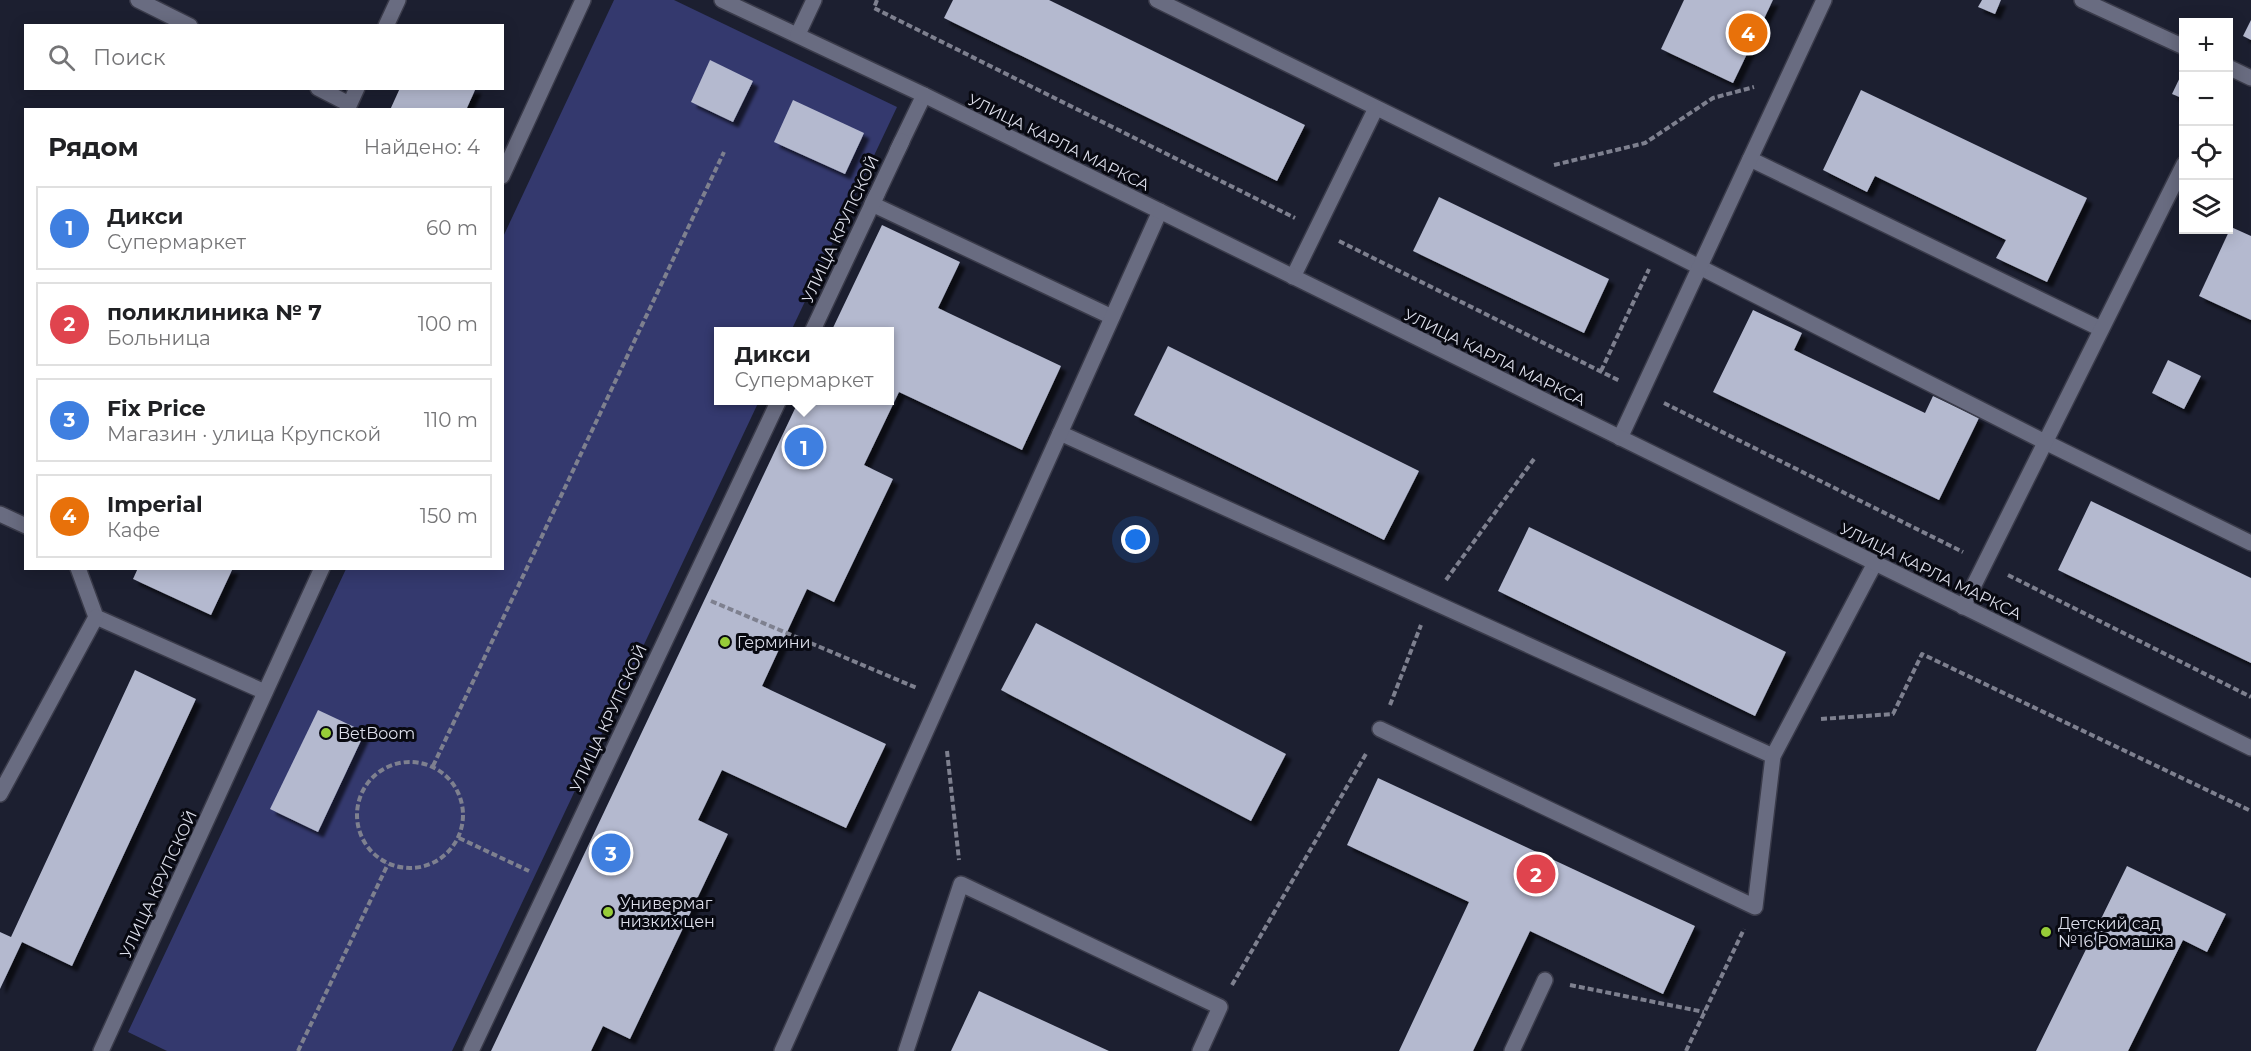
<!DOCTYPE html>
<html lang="ru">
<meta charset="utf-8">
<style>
body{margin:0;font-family:Montserrat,sans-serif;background:#f6f6f6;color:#202124}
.controls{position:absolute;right:18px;top:18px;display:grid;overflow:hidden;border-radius:0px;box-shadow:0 3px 15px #0003}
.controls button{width:54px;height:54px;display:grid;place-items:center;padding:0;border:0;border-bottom:2px solid #e0e0e0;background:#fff;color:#202124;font:30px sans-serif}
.you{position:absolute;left:1136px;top:540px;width:21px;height:21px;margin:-15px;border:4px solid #fff;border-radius:50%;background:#1a73e8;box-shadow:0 0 0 9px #1a73e833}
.badge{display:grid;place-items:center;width:39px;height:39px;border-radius:50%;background:#d93025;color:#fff;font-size:20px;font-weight:700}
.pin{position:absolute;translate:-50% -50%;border:3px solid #fff;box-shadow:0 2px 6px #0006}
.popup{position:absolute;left:714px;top:327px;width:180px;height:78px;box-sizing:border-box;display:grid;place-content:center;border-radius:0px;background:#fff;filter:drop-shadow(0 2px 4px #0005);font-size:20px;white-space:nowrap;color:#757577}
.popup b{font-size:22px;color:#202124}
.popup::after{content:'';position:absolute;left:50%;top:100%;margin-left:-12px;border:12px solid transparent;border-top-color:#fff}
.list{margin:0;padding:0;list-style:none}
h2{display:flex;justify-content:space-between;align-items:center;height:78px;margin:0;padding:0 24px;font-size:26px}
h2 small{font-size:20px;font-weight:400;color:#757577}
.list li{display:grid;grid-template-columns:39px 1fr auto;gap:18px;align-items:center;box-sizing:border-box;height:84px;margin:0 12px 12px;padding:0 12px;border:2px solid #e0e0e0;border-radius:0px}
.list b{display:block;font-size:22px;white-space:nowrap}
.list p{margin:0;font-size:20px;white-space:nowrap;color:#757577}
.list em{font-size:20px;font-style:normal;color:#757577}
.icon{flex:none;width:33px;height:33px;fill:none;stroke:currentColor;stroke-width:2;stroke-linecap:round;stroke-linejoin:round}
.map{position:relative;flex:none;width:2251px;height:1051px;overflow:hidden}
.search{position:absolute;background:#fff;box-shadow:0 3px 15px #0003;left:24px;top:24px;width:480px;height:66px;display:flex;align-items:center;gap:15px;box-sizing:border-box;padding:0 21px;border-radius:0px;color:#757577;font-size:22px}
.panel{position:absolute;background:#fff;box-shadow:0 3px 15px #0003;left:24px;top:108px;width:480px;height:462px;border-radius:0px}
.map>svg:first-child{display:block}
.green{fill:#34396e}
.building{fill:#b4b9cf;filter:url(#shadow)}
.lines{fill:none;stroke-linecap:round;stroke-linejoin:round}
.service-casing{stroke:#3a3b4a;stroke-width:18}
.pedestrian-casing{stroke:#3a3b4a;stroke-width:18}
.minor-casing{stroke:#3a3b4a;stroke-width:18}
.path{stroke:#7e808f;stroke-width:4;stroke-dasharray:6 3;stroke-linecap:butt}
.service{stroke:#696c81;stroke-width:15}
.pedestrian{stroke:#696c81;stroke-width:15}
.minor{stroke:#696c81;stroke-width:15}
.poi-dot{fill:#97cc38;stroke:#080911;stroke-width:2}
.labels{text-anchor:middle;stroke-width:6;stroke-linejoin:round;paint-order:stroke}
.street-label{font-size:16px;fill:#dcdeea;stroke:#080911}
.poi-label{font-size:16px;fill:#dcdeea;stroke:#080911;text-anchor:start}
</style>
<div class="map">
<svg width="2251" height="1051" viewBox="0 0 2251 1051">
<defs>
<filter id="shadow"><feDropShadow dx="5.5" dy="5.5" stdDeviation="1.5" flood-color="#0009"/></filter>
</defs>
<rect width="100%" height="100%" fill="#1c1f30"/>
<path class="green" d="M614 0H674L897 107 791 331 718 332V400L759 401 452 1051H167L128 1032 346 569 502 568 503 237Z"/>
<g class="building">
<path d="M953 0H1049L1305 125 1277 181 944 18Z"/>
<path d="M1684 0H1773L1733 83 1661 49Z"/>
<path d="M1982 0H2001L1995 14 1978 7Z"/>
<path d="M2251 20V40L2243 36Z"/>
<path d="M710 60 753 81 733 122 691 102Z"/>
<path d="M2184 69V99L2172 94Z"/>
<path d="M400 88H476L466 110H390Z"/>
<path d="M1861 90 2087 198 2047 282 1996 258 2006 240 1875 176 1867 192 1823 170Z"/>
<path d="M793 100 864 133 845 174 774 142Z"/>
<path d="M1439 197 1609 279 1584 333 1413 251Z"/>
<path d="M882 225 960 262 938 308 1061 366 1022 450 899 392 864 465 893 479 834 602 807 589 762 686 886 744 846 828 722 770 698 820 728 834 630 1039 603 1026 591 1051H491L799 400H890V332H831Z"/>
<path d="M2231 227 2251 236V320L2199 296Z"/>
<path d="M1753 310 1802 333 1794 350 1925 413 1933 396 1979 418 1939 500 1713 392Z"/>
<path d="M1168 346 1419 471 1384 540 1134 415Z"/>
<path d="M2168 360 2201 376 2184 409 2152 393Z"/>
<path d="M2091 501 2251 578V663L2058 570Z"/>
<path d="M1529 527 1786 652 1755 716 1498 591Z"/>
<path d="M138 568H233L211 615 133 579Z"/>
<path d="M1036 623 1286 754 1251 821 1001 690Z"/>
<path d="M135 670 196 699 72 966 22 942 0 989V932L11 937Z"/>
<path d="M318 710 365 732 318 832 270 809Z"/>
<path d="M1378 778 1695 926 1663 994 1530 931 1473 1051H1399L1469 902 1347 845Z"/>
<path d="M2127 866 2226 914 2207 952 2183 940 2128 1051H2036Z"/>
<path d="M979 991 1109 1051H951Z"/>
</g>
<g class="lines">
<defs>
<g id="service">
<path d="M138 0 190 26"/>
<path d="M1157 0 1660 247 2045 442 2251 543"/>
<path d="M2082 0 2184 47"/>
<path d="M386 26 398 0"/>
<path d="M2228 67 2251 78"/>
<path d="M318 88 349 104"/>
<path d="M347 110 357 88"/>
<path d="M897 151 924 95"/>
<path d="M1750 159 2101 329"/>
<path d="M877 194 872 204 1112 317"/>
<path d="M1293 277 1376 108"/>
<path d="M1060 433 1773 756"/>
<path d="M1620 438 1824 0"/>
<path d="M0 514 26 526"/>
<path d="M78 568 96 617 265 692"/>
<path d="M1963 607 2184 164"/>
<path d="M1380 729 1755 907 1773 756 1875 563"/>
<path d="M0 794 96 617"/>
<path d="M782 1051 1160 211"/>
<path d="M906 1051 961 884 1220 1007 1200 1051"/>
<path d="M1512 1051 1545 980"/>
</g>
<g id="pedestrian">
<path d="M812 332 902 141"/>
<path d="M471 1051 779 400"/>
</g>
<g id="minor">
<path d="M722 0 924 95 2251 748"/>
<path d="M798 34 814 0"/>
<path d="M502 176 583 0"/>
<path d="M101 1051 322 568"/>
</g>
</defs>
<use href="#service" class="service-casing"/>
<use href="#pedestrian" class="pedestrian-casing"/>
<use href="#minor" class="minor-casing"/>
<g class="path">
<path d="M877 0 874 8 1295 218"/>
<path d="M1554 165 1645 143 1713 98 1754 87"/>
<path d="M1339 241 1620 381"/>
<path d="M1601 371 1649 269"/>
<path d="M1664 403 1963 552"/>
<path d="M2008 575 2251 697"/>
<path d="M1446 580 1534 459"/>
<path d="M711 601 917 688"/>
<path d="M1390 705 1421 625"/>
<path d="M1821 719 1893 714 1922 654 2251 811"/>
<path d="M947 751 959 860"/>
<circle cx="410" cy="815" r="53"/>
<path d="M433 766 724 152"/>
<path d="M459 838 529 871"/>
<path d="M1232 985 1367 752"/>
<path d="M1570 985 1704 1012"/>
<path d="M298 1051 388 864"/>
<path d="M1686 1051 1744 929"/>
</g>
<use href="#service" class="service"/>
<use href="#pedestrian" class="pedestrian"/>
<use href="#minor" class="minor"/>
</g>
<g class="poi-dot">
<circle cx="725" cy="642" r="6"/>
<circle cx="326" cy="733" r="6"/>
<circle cx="608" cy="912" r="6"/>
<circle cx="2046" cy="932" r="6"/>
</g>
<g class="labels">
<g class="street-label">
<text transform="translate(1059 142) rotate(26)" y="6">УЛИЦА КАРЛА МАРКСА</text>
<text transform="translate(840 229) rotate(-65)" y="6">УЛИЦА КРУПСКОЙ</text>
<text transform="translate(1495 357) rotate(26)" y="6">УЛИЦА КАРЛА МАРКСА</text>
<text transform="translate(1931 571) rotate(26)" y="6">УЛИЦА КАРЛА МАРКСА</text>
<text transform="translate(608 718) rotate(-65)" y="6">УЛИЦА КРУПСКОЙ</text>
<text transform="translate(158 884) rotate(-65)" y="6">УЛИЦА КРУПСКОЙ</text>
</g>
<g class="poi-label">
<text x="737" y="648">Гермини</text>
<text x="338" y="739">BetBoom</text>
<text x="620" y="909">Универмаг<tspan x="620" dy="18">низких цен</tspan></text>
<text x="2058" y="929">Детский сад<tspan x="2058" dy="18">№16 Ромашка</tspan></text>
</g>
</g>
</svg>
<div class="controls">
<button>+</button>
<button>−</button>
<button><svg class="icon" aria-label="locate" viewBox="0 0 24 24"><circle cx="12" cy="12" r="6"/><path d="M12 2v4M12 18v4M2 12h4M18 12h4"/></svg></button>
<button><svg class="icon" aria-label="layers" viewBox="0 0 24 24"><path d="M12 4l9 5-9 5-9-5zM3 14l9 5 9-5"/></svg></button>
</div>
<div class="you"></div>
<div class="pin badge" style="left:804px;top:447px;background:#3f7fe0">1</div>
<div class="popup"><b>Дикси</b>Супермаркет</div>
<div class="pin badge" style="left:1536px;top:874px;background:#e0444e">2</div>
<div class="pin badge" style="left:611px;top:853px;background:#3f7fe0">3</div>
<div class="pin badge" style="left:1748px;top:33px;background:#e8710a">4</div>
<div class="search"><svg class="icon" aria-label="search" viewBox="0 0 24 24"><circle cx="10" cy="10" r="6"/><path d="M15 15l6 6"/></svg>Поиск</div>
<section class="panel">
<h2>Рядом<small>Найдено: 4</small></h2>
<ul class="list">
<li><span class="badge" style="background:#3f7fe0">1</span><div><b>Дикси</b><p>Супермаркет</p></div><em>60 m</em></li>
<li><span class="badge" style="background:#e0444e">2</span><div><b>поликлиника № 7</b><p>Больница</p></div><em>100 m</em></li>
<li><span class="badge" style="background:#3f7fe0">3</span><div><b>Fix Price</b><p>Магазин · улица Крупской</p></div><em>110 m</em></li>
<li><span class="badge" style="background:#e8710a">4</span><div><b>Imperial</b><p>Кафе</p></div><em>150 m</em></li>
</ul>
</section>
</div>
